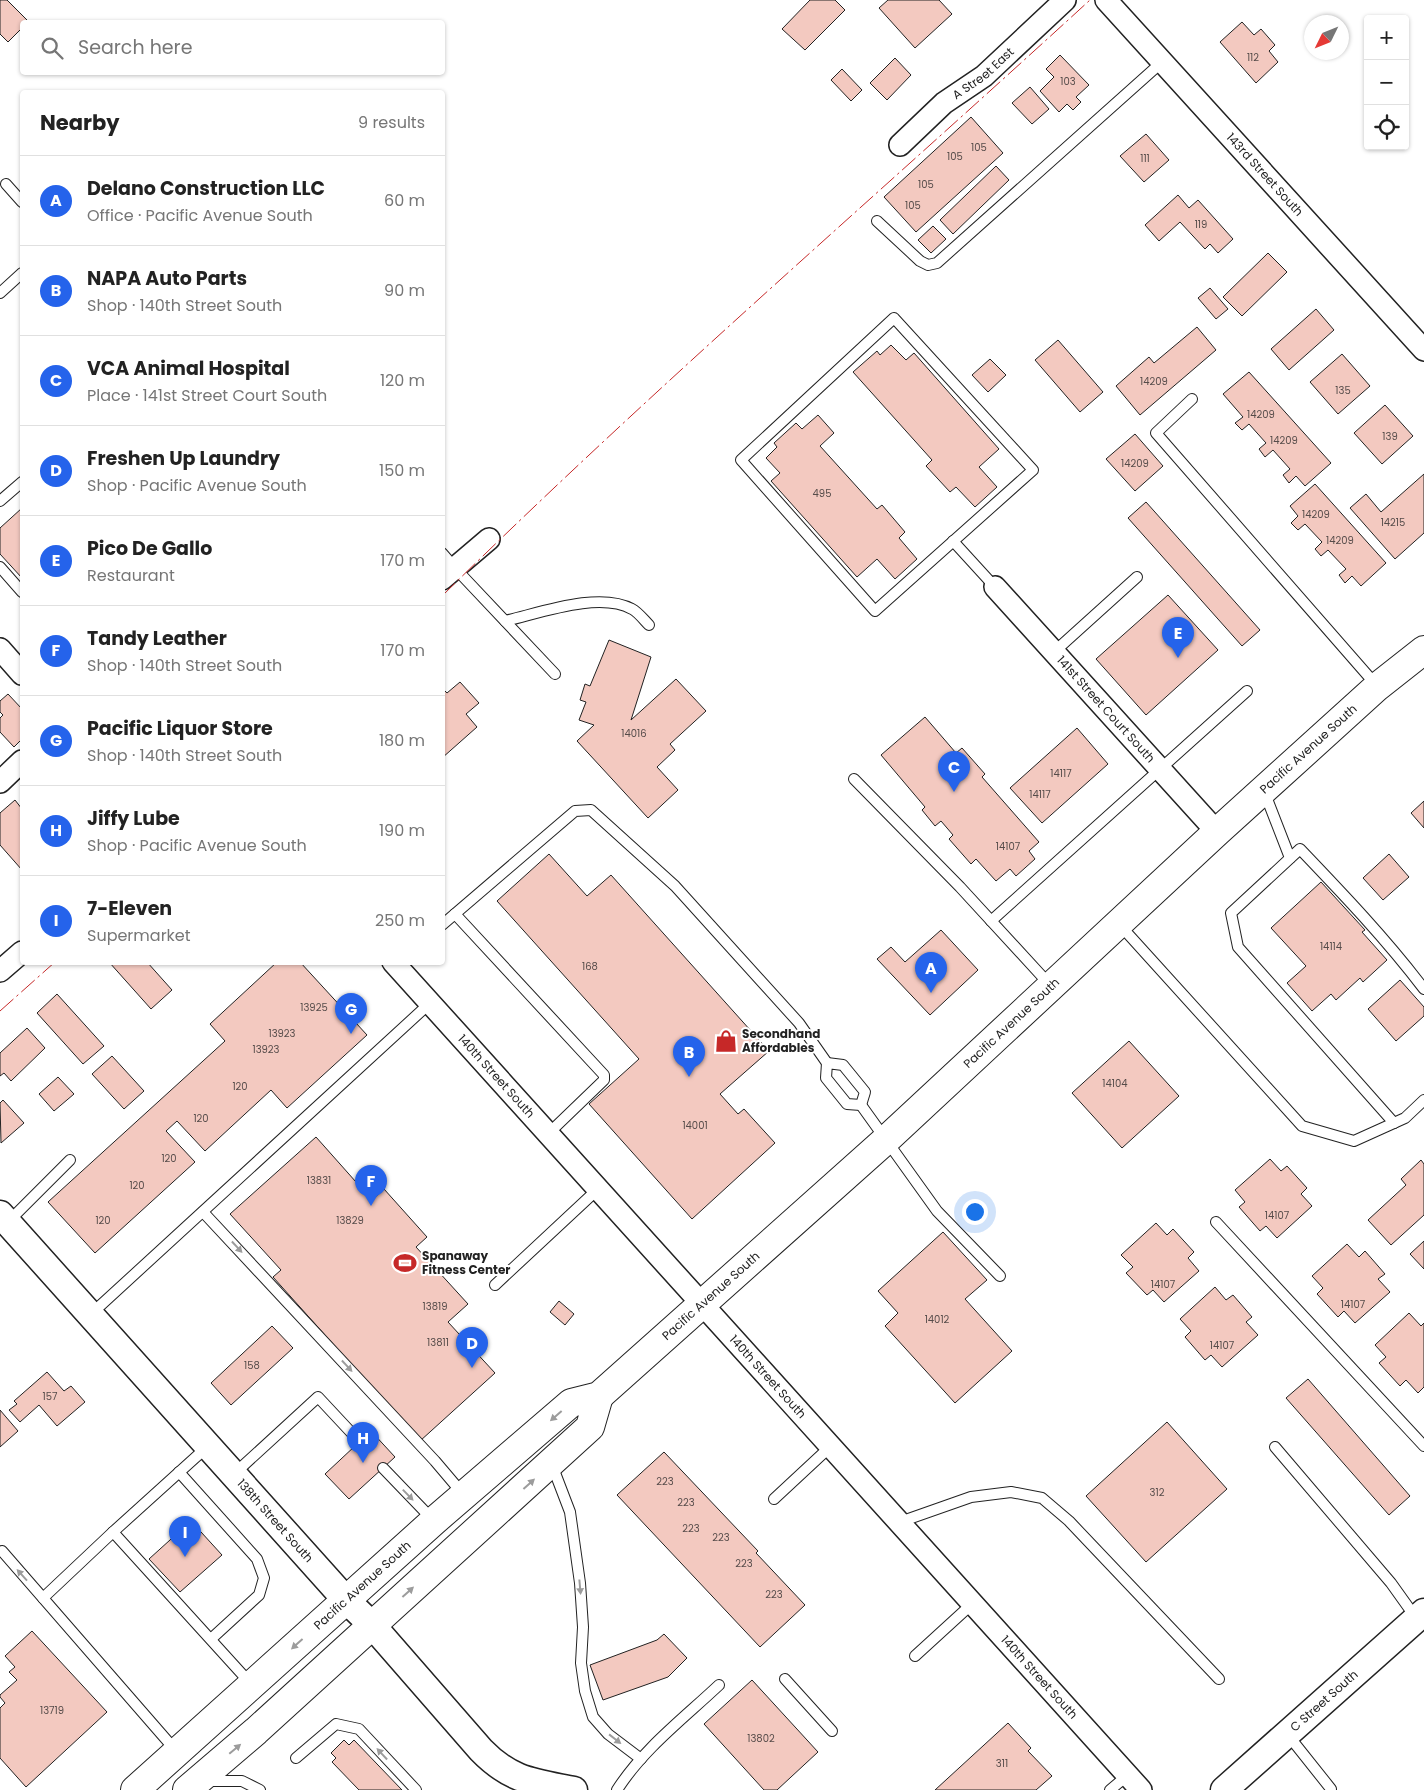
<!DOCTYPE html>
<meta charset="utf-8">
<style>
body{margin:0;font-family:Poppins,sans-serif;background:#f2f2f2;color:#222}
.controls{position:absolute;right:15px;top:15px;display:grid;overflow:hidden;border-radius:5px;box-shadow:0 1px 4px #0004}
.controls button{width:45px;height:45px;display:grid;place-items:center;padding:0;border:0;border-bottom:1px solid #e0e0e0;background:#fff;color:#222;font:25px sans-serif}
.compass{position:absolute;left:1304px;top:15px;width:45px;height:45px;border-radius:50%;background:#fff;box-shadow:0 1px 4px #0004;rotate:227deg}
.you{position:absolute;left:974px;top:1211px;width:18px;height:18px;margin:-12px;border:4px solid #fff;border-radius:50%;background:#1a73e8;box-shadow:0 0 0 8px #1a73e833}
.badge{display:grid;place-items:center;width:32px;height:32px;border-radius:50%;background:#2563eb;color:#fff;font-size:16px;font-weight:700}
.pin{position:absolute;translate:-50% -41px;filter:drop-shadow(0 1px 2px #0008)}
.pin::after{content:'';position:absolute;top:26px;width:18px;height:15px;background:inherit;clip-path:polygon(0 0,100% 0,50% 100%)}
.list{margin:0;padding:0;list-style:none}
h2{display:flex;justify-content:space-between;align-items:center;height:65px;margin:0;padding:0 20px;font-size:21px}
h2 small{font-size:16px;font-weight:400;color:#767676}
.list li{display:grid;grid-template-columns:32px 1fr auto;gap:15px;align-items:center;box-sizing:border-box;height:90px;padding:0 20px;border-top:1px solid #e0e0e0}
.list b{display:block;font-size:19px;white-space:nowrap}
.list p{margin:0;font-size:16px;white-space:nowrap;color:#767676}
.list em{font-size:16px;font-style:normal;color:#767676}
.icon{flex:none;width:28px;height:28px;fill:none;stroke:currentColor;stroke-width:2;stroke-linecap:round;stroke-linejoin:round}
.map{position:relative;flex:none;width:1424px;height:1790px;overflow:hidden}
.search{position:absolute;background:#fff;box-shadow:0 1px 4px #0004;left:20px;top:20px;width:425px;height:55px;display:flex;align-items:center;gap:12px;box-sizing:border-box;padding:0 18px;border-radius:5px;color:#767676;font-size:19px}
.panel{position:absolute;background:#fff;box-shadow:0 1px 4px #0004;left:20px;top:90px;width:425px;height:875px;border-radius:5px}
.map>svg:first-child{display:block}
.building{fill:#f3c9c0;stroke:#222}
.lines{fill:none;stroke-linecap:round;stroke-linejoin:round}
.service-casing{stroke:#222;stroke-width:12}
.minor-casing{stroke:#222;stroke-width:24}
.tertiary-casing{stroke:#222;stroke-width:29}
.primary-casing{stroke:#222;stroke-width:30}
.service{stroke:#fff;stroke-width:10}
.minor{stroke:#fff;stroke-width:21}
.tertiary{stroke:#fff;stroke-width:26}
.primary{stroke:#fff;stroke-width:28}
.power{stroke:#c62828;stroke-width:1;stroke-dasharray:18 4 2.5 4;stroke-linecap:butt}
.oneway{fill:#9c9c9c}
.labels{text-anchor:middle;stroke-width:4;stroke-linejoin:round;paint-order:stroke}
.number-label{font-size:10px;fill:#564c4a}
.street-label{font-size:12px;fill:#222;stroke:#fff}
.poi-label{font-size:12px;font-weight:bold;fill:#222;stroke:#fff;text-anchor:start}
</style>
<div class="map">
<svg width="1424" height="1790" viewBox="0 0 1424 1790">
<rect width="100%" height="100%" fill="#fff"/>
<g class="building">
<path d="M0 0H7L29 22H22V28L8 42 0 34Z"/>
<path d="M810 0H835L845 10 805 50 782 29Z"/>
<path d="M888 0H939L952 14 915 48 879 8Z"/>
<path d="M1242 22 1254 35 1261 29 1275 45 1269 51 1278 62 1256 83 1220 42Z"/>
<path d="M1060 55 1089 85 1076 97 1081 102 1073 110 1067 104 1059 112 1040 91 1054 77 1046 69Z"/>
<path d="M895 58 911 75 887 100 870 83Z"/>
<path d="M842 69 862 90 851 101 831 80Z"/>
<path d="M1030 87 1049 109 1032 124 1012 103Z"/>
<path d="M971 117 1003 153 916 232 884 197Z"/>
<path d="M1146 134 1169 160 1144 182 1120 156Z"/>
<path d="M996 166 1009 180 953 234 940 220Z"/>
<path d="M1178 195 1189 208 1198 200 1233 239 1218 253 1210 244 1205 249 1180 222 1159 241 1145 225Z"/>
<path d="M933 226 946 239 931 253 918 240Z"/>
<path d="M1268 253 1287 272 1242 316 1223 297Z"/>
<path d="M1210 288 1228 309 1216 319 1198 298Z"/>
<path d="M1316 309 1334 330 1289 370 1271 349Z"/>
<path d="M1197 327 1216 350 1140 415 1116 386 1149 357 1154 363Z"/>
<path d="M1058 340 1103 392 1080 412 1035 360Z"/>
<path d="M891 345 906 360 914 353 999 449 979 467 997 487 975 507 956 487 950 492 926 466 932 460 853 372 877 351 880 355Z"/>
<path d="M1342 354 1370 386 1338 414 1310 382Z"/>
<path d="M990 359 1006 375 988 392 972 375Z"/>
<path d="M1249 372 1331 463 1305 486 1296 476 1289 483 1283 475 1290 469 1273 450 1265 457 1259 449 1266 443 1249 424 1242 430 1235 423 1243 417 1223 394Z"/>
<path d="M1385 405 1413 436 1382 464 1354 433Z"/>
<path d="M818 415 834 433 820 446 877 509 882 505 905 532 899 538 917 559 895 579 877 559 857 577 771 481 780 473 766 458 777 447 774 443 796 423 802 429Z"/>
<path d="M1135 434 1163 466 1135 491 1106 459Z"/>
<path d="M1424 474V533L1395 559 1350 508 1366 494 1381 512Z"/>
<path d="M1315 484 1386 563 1361 586 1352 576 1345 583 1339 575 1346 569 1328 550 1321 556 1315 549 1322 542 1305 524 1298 530 1291 523 1298 516 1290 506Z"/>
<path d="M1146 502 1260 630 1242 646 1128 518Z"/>
<path d="M22 508V578L0 554V528Z"/>
<path d="M1168 595 1218 650 1146 715 1096 659Z"/>
<path d="M609 640 651 657 631 720 676 679 706 711 670 744 675 750 657 767 678 790 648 818 577 741 594 725 579 720 586 702 580 700 585 684 590 686Z"/>
<path d="M460 682 479 703 466 714 477 727 442 758V688L447 693Z"/>
<path d="M8 694 22 709V739L14 747 0 732V718L3 715 0 712V701Z"/>
<path d="M925 717 956 753 962 748 985 774 982 777 1039 842 1029 851 1035 859 1016 876 1010 869 996 881 976 859 971 864 949 839 953 835 941 821 935 826 922 810 925 807 881 755Z"/>
<path d="M1077 728 1108 764 1042 823 1010 788Z"/>
<path d="M15 800 22 809V870L0 845V813Z"/>
<path d="M1424 801V828L1411 813Z"/>
<path d="M549 854 587 896 611 875 769 1051 720 1094 738 1114 744 1109 775 1143 692 1219 589 1104 639 1059 497 901Z"/>
<path d="M1389 854 1409 877 1383 900 1363 878Z"/>
<path d="M1321 882 1365 930 1362 932 1387 960 1363 982 1360 978 1336 1000 1331 994 1312 1011 1287 983 1306 966 1271 928Z"/>
<path d="M941 930 978 970 930 1015 877 959 891 947 905 962Z"/>
<path d="M109 962H147L172 990 151 1009Z"/>
<path d="M277 962H300L367 1035 287 1108 271 1090 205 1151 177 1121 166 1131 195 1162 95 1253 48 1202 225 1041 210 1024Z"/>
<path d="M1400 980 1424 1007V1016L1396 1041 1368 1009Z"/>
<path d="M57 994 104 1046 83 1064 37 1013Z"/>
<path d="M27 1028 45 1048 11 1081 4 1073 0 1076V1053Z"/>
<path d="M1129 1041 1179 1096 1122 1148 1072 1093Z"/>
<path d="M112 1056 144 1091 124 1109 92 1074Z"/>
<path d="M58 1077 74 1094 54 1111 39 1094Z"/>
<path d="M3 1100 24 1123 1 1143 0 1103Z"/>
<path d="M316 1137 372 1200 384 1189 427 1237 416 1247 468 1304 448 1322 495 1373 420 1441 273 1277 281 1270 230 1214Z"/>
<path d="M1270 1159 1281 1171 1287 1166 1307 1188 1301 1194 1312 1206 1277 1238 1266 1226 1260 1231 1239 1207 1245 1202 1235 1190Z"/>
<path d="M1421 1160 1424 1164V1215L1391 1245 1368 1220 1406 1185 1401 1179Z"/>
<path d="M1156 1223 1167 1235 1173 1229 1194 1252 1188 1258 1199 1271 1164 1302 1153 1290 1147 1295 1126 1273 1133 1267 1121 1255Z"/>
<path d="M943 1232 987 1280 965 1299 1012 1351 955 1403 885 1326 898 1313 878 1291Z"/>
<path d="M1424 1241V1269L1410 1254Z"/>
<path d="M1347 1244 1359 1257 1365 1251 1385 1274 1378 1279 1390 1292 1355 1323 1344 1311 1338 1317 1317 1294 1323 1288 1312 1276Z"/>
<path d="M1215 1287 1226 1300 1233 1295 1252 1317 1246 1322 1258 1335 1222 1367 1211 1355 1205 1360 1185 1337 1191 1331 1180 1319Z"/>
<path d="M559 1301 574 1314 565 1325 550 1312Z"/>
<path d="M1409 1313 1421 1326 1424 1323V1387L1418 1393 1406 1380 1400 1386 1379 1363 1386 1357 1375 1345Z"/>
<path d="M272 1326 293 1348 231 1405 211 1383Z"/>
<path d="M47 1372 64 1391 71 1386 85 1402 57 1426 39 1405 20 1422 9 1410 17 1404 14 1401Z"/>
<path d="M1308 1379 1410 1496 1389 1515 1286 1398Z"/>
<path d="M0 1410 18 1431 0 1447Z"/>
<path d="M1167 1422 1227 1489 1146 1562 1086 1496Z"/>
<path d="M371 1431 395 1457 349 1499 325 1474Z"/>
<path d="M664 1452 758 1551 756 1553 805 1605 760 1647 617 1495Z"/>
<path d="M191 1521 222 1555 180 1592 149 1559Z"/>
<path d="M32 1631 107 1712 26 1787 0 1758V1708L5 1703 0 1697V1695L17 1680 9 1672 15 1667 5 1656Z"/>
<path d="M664 1634 687 1658 668 1677 603 1700 590 1665 657 1640Z"/>
<path d="M752 1680 818 1752 777 1790H764L704 1724Z"/>
<path d="M1008 1723 1031 1748 1028 1751 1052 1776 1036 1790H935Z"/>
<path d="M344 1740 349 1745 354 1740 402 1790H359L332 1762 336 1758 331 1753Z"/>
</g>
<g class="lines">
<defs>
<g id="service">
<path d="M6 184 22 202"/>
<path d="M877 221 920 261 928 265 937 263 1162 62"/>
<path d="M0 293 22 273"/>
<path d="M894 318 1033 470 875 611 741 460Z"/>
<path d="M1192 399 1156 433 1377 686"/>
<path d="M0 501 22 482"/>
<path d="M953 541 995 587"/>
<path d="M442 553 455 568 555 674"/>
<path d="M0 567 22 592"/>
<path d="M505 621C540 613 599 591 632 609 638 612 644 620 649 625"/>
<path d="M1054 652 1137 577"/>
<path d="M854 779 960 887 1050 985"/>
<path d="M1264 791 1290 858"/>
<path d="M455 914 604 1075V1080L549 1133"/>
<path d="M991 921 1247 691"/>
<path d="M1119 924 1302 1126 1354 1141 1405 1118 1424 1100"/>
<path d="M442 925 575 811 591 810 675 886 799 1023 827 1063"/>
<path d="M827 1063 843 1065 865 1092 861 1105 847 1104 826 1078Z"/>
<path d="M861 1105 937 1211 1000 1276"/>
<path d="M1394 1123 1238 947 1231 913 1300 849C1343 894 1386 939 1424 989"/>
<path d="M203 1212 435 1461 463 1494"/>
<path d="M8 1222 70 1160"/>
<path d="M1216 1222 1424 1446"/>
<path d="M495 1285 598 1189"/>
<path d="M90 1315 430 1003"/>
<path d="M1275 1447 1391 1583 1416 1618"/>
<path d="M552 1465 570 1512 580 1583 583 1627 581 1663 585 1691 593 1717 608 1734 641 1759"/>
<path d="M383 1468 433 1520"/>
<path d="M179 1472 257 1559 264 1578 259 1595 211 1639"/>
<path d="M234 1474 318 1397 360 1442"/>
<path d="M774 1499 831 1446"/>
<path d="M900 1522 971 1497 1011 1492 1042 1498 1069 1521 1219 1679"/>
<path d="M113 1532 251 1684"/>
<path d="M2 1551 177 1752"/>
<path d="M43 1598 113 1532 207 1447"/>
<path d="M915 1656 973 1603"/>
<path d="M785 1679 832 1731"/>
<path d="M1288 1735 1331 1789"/>
<path d="M296 1758 336 1724 359 1729 416 1790"/>
<path d="M207 1781H242L260 1790"/>
<path d="M617 1790C643 1749 684 1718 719 1685"/>
<path d="M1110 1790 1128 1775"/>
</g>
<g id="minor">
<path id="s1" d="M1106 0 1424 350"/>
<path id="s2" d="M900 145 944 103 984 76 1065 0"/>
<path d="M442 579 489 539"/>
<path id="s3" d="M995 587 1217 832"/>
<path d="M0 649 22 674"/>
<path d="M0 782 22 761"/>
<path id="s4" d="M393 962 1141 1790"/>
<path d="M0 971 22 952"/>
</g>
<g id="tertiary">
<path id="s5" d="M0 1214 346 1600 372 1625 481 1750C511 1781 534 1782 574 1790"/>
<path id="s6" d="M1224 1790 1424 1612"/>
</g>
<g id="primary">
<path id="s7" d="M135 1790 434 1521 571 1403 599 1396 887 1139 1217 832 1377 687 1424 650"/>
<path d="M187 1790 256 1731 590 1427 599 1396"/>
</g>
</defs>
<use href="#service" class="service-casing"/>
<use href="#minor" class="minor-casing"/>
<use href="#tertiary" class="tertiary-casing"/>
<use href="#primary" class="primary-casing"/>
<use href="#service" class="service"/>
<use href="#minor" class="minor"/>
<use href="#tertiary" class="tertiary"/>
<use href="#primary" class="primary"/>
<g class="power">
<path d="M442 596C651 390 874 198 1090 0"/>
<path d="M0 1011 55 962"/>
</g>
</g>
<defs><path id="oneway-solid" d="M-6-.8H1V-3.2L6.5 0L1 3.2V.8H-6Z" transform="scale(1.25)"/></defs>
<g class="oneway">
<use href="#oneway-solid" transform="translate(237 1247) rotate(47)"/>
<use href="#oneway-solid" transform="translate(347 1366) rotate(47)"/>
<use href="#oneway-solid" transform="translate(556 1416) rotate(139)"/>
<use href="#oneway-solid" transform="translate(529 1484) rotate(-42)"/>
<use href="#oneway-solid" transform="translate(408 1495) rotate(46)"/>
<use href="#oneway-solid" transform="translate(22 1575) rotate(-132)"/>
<use href="#oneway-solid" transform="translate(580 1587) rotate(85)"/>
<use href="#oneway-solid" transform="translate(408 1592) rotate(-42)"/>
<use href="#oneway-solid" transform="translate(297 1644) rotate(138)"/>
<use href="#oneway-solid" transform="translate(615 1739) rotate(38)"/>
<use href="#oneway-solid" transform="translate(235 1749) rotate(-40)"/>
<use href="#oneway-solid" transform="translate(382 1754) rotate(-133)"/>
</g>
<defs>
<symbol id="shop-bare" viewBox="-9 -9 18 18"><path d="M-5-2.5h2.3a2.7 3.5 0 0 1 5.4 0H5L5.5 6h-11ZM-1.5-2.5h3a1.5 2.3 0 0 0-3 0Z" fill="#c62828" stroke="#fff" stroke-width="2.5" paint-order="stroke"/></symbol>
<symbol id="stadium-bare" viewBox="-9 -9 18 18"><path d="M0-5a6.5 5 0 1 0 0 10a6.5 5 0 1 0 0-10ZM-3.5-1.8h7v3.6h-7Z" fill="#c62828" stroke="#fff" stroke-width="2.5" paint-order="stroke"/></symbol>
</defs>
<g fill-rule="evenodd">
<use href="#shop-bare" x="710" y="1025" width="32" height="32"/>
<use href="#stadium-bare" x="389" y="1247" width="32" height="32"/>
</g>
<g class="labels">
<g class="number-label">
<text x="1253" y="61">112</text>
<text x="1068" y="85">103</text>
<text x="979" y="151">105</text>
<text x="955" y="160">105</text>
<text x="1145" y="162">111</text>
<text x="926" y="188">105</text>
<text x="913" y="209">105</text>
<text x="1201" y="228">119</text>
<text x="1154" y="385">14209</text>
<text x="1343" y="394">135</text>
<text x="1261" y="418">14209</text>
<text x="1390" y="440">139</text>
<text x="1284" y="444">14209</text>
<text x="1135" y="467">14209</text>
<text x="822" y="497">495</text>
<text x="1316" y="518">14209</text>
<text x="1393" y="526">14215</text>
<text x="1340" y="544">14209</text>
<text x="634" y="737">14016</text>
<text x="1061" y="777">14117</text>
<text x="1040" y="798">14117</text>
<text x="1008" y="850">14107</text>
<text x="1331" y="950">14114</text>
<text x="590" y="970">168</text>
<text x="314" y="1011">13925</text>
<text x="282" y="1037">13923</text>
<text x="266" y="1053">13923</text>
<text x="1115" y="1087">14104</text>
<text x="240" y="1090">120</text>
<text x="201" y="1122">120</text>
<text x="695" y="1129">14001</text>
<text x="169" y="1162">120</text>
<text x="319" y="1184">13831</text>
<text x="137" y="1189">120</text>
<text x="1277" y="1219">14107</text>
<text x="103" y="1224">120</text>
<text x="350" y="1224">13829</text>
<text x="1163" y="1288">14107</text>
<text x="1353" y="1308">14107</text>
<text x="435" y="1310">13819</text>
<text x="937" y="1323">14012</text>
<text x="438" y="1346">13811</text>
<text x="1222" y="1349">14107</text>
<text x="252" y="1369">158</text>
<text x="50" y="1400">157</text>
<text x="665" y="1485">223</text>
<text x="1157" y="1496">312</text>
<text x="686" y="1506">223</text>
<text x="691" y="1532">223</text>
<text x="721" y="1541">223</text>
<text x="744" y="1567">223</text>
<text x="774" y="1598">223</text>
<text x="52" y="1714">13719</text>
<text x="761" y="1742">13802</text>
<text x="1002" y="1767">311</text>
</g>
<g class="street-label">
<text dy="4" stroke="none"><textPath href="#s2" startOffset="110">A Street East</textPath></text>
<text dy="4" stroke="none"><textPath href="#s1" startOffset="236">143rd Street South</textPath></text>
<text dy="4" stroke="none"><textPath href="#s3" startOffset="165">141st Street Court South</textPath></text>
<text dy="4" stroke="none"><textPath href="#s7" startOffset="1572">Pacific Avenue South</textPath></text>
<text dy="4" stroke="none"><textPath href="#s7" startOffset="1168">Pacific Avenue South</textPath></text>
<text dy="4" stroke="none"><textPath href="#s4" startOffset="154">140th Street South</textPath></text>
<text dy="4" stroke="none"><textPath href="#s7" startOffset="762">Pacific Avenue South</textPath></text>
<text dy="4" stroke="none"><textPath href="#s4" startOffset="559">140th Street South</textPath></text>
<text dy="4" stroke="none"><textPath href="#s5" startOffset="412">138th Street South</textPath></text>
<text dy="4" stroke="none"><textPath href="#s7" startOffset="306">Pacific Avenue South</textPath></text>
<text dy="4" stroke="none"><textPath href="#s4" startOffset="964">140th Street South</textPath></text>
<text dy="4" stroke="none"><textPath href="#s6" startOffset="134">C Street South</textPath></text>
</g>
<g class="poi-label">
<text x="742" y="1038">Secondhand<tspan x="742" dy="14">Affordables</tspan></text>
<text x="422" y="1260">Spanaway<tspan x="422" dy="14">Fitness Center</tspan></text>
</g>
</g>
</svg>
<div class="controls">
<button>+</button>
<button>−</button>
<button><svg class="icon" aria-label="locate" viewBox="0 0 24 24"><circle cx="12" cy="12" r="6"/><path d="M12 2v4M12 18v4M2 12h4M18 12h4"/></svg></button>
</div>
<svg class="compass" viewBox="-18 -18 36 36"><path d="M0-13l5 13h-10z" fill="#e53935"/><path d="M0 13l5-13h-10z" fill="#767676"/></svg>
<div class="you"></div>
<div class="pin badge" style="left:931px;top:993px">A</div>
<div class="pin badge" style="left:689px;top:1077px">B</div>
<div class="pin badge" style="left:954px;top:792px">C</div>
<div class="pin badge" style="left:472px;top:1368px">D</div>
<div class="pin badge" style="left:1178px;top:658px">E</div>
<div class="pin badge" style="left:371px;top:1206px">F</div>
<div class="pin badge" style="left:351px;top:1034px">G</div>
<div class="pin badge" style="left:363px;top:1463px">H</div>
<div class="pin badge" style="left:185px;top:1557px">I</div>
<div class="search"><svg class="icon" aria-label="search" viewBox="0 0 24 24"><circle cx="10" cy="10" r="6"/><path d="M15 15l6 6"/></svg>Search here</div>
<section class="panel">
<h2>Nearby<small>9 results</small></h2>
<ul class="list">
<li><span class="badge">A</span><div><b>Delano Construction LLC</b><p>Office · Pacific Avenue South</p></div><em>60 m</em></li>
<li><span class="badge">B</span><div><b>NAPA Auto Parts</b><p>Shop · 140th Street South</p></div><em>90 m</em></li>
<li><span class="badge">C</span><div><b>VCA Animal Hospital</b><p>Place · 141st Street Court South</p></div><em>120 m</em></li>
<li><span class="badge">D</span><div><b>Freshen Up Laundry</b><p>Shop · Pacific Avenue South</p></div><em>150 m</em></li>
<li><span class="badge">E</span><div><b>Pico De Gallo</b><p>Restaurant</p></div><em>170 m</em></li>
<li><span class="badge">F</span><div><b>Tandy Leather</b><p>Shop · 140th Street South</p></div><em>170 m</em></li>
<li><span class="badge">G</span><div><b>Pacific Liquor Store</b><p>Shop · 140th Street South</p></div><em>180 m</em></li>
<li><span class="badge">H</span><div><b>Jiffy Lube</b><p>Shop · Pacific Avenue South</p></div><em>190 m</em></li>
<li><span class="badge">I</span><div><b>7-Eleven</b><p>Supermarket</p></div><em>250 m</em></li>
</ul>
</section>
</div>
